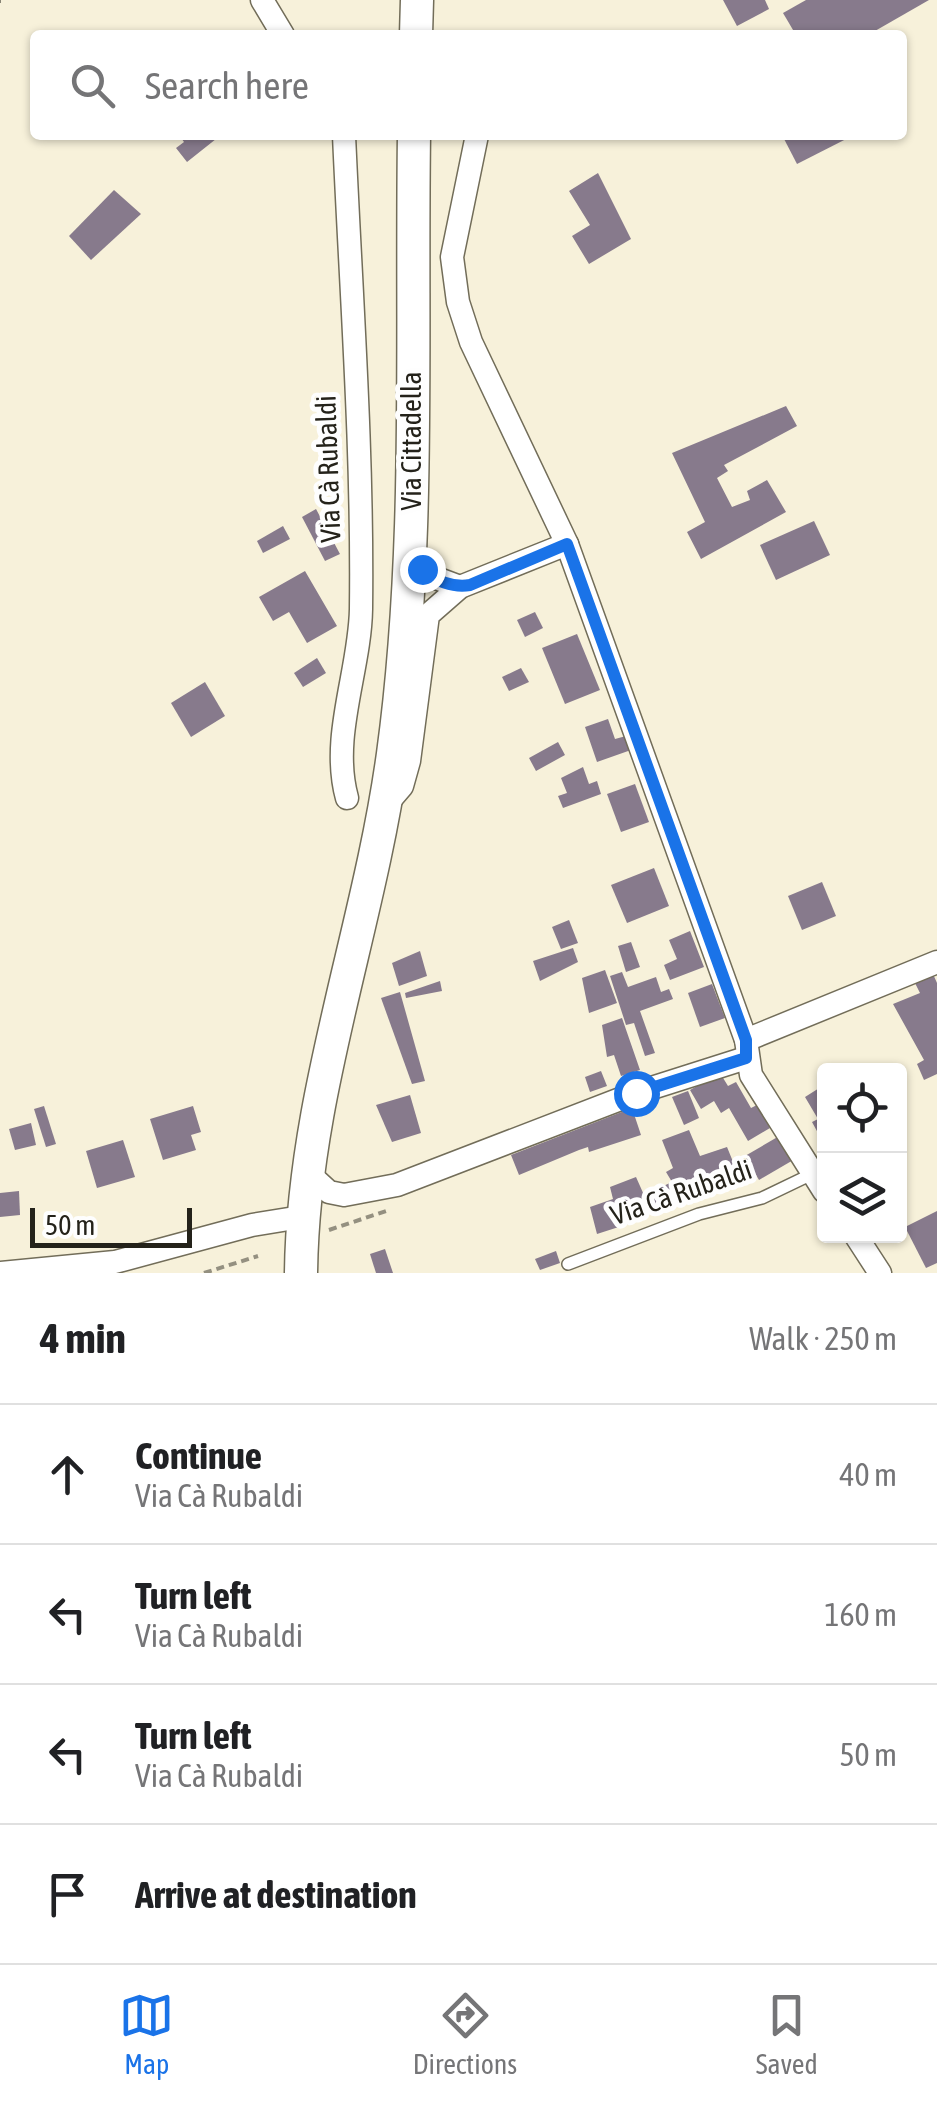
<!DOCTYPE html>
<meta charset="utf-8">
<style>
body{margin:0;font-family:"Asap Condensed",sans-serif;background:#f6f6f6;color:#202124}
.controls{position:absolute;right:30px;bottom:30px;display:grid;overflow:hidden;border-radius:10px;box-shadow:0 2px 8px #0004}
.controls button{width:90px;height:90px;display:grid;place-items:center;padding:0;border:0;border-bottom:2px solid #e0e0e0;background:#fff;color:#202124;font:50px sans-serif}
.scale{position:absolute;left:30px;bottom:25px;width:162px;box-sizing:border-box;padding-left:10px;border:5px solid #24221a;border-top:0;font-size:28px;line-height:35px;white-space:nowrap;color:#24221a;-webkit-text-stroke:8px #fefefe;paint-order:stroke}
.stop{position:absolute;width:30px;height:30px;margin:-22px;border:8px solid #1a73e8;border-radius:50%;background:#fff}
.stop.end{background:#1a73e8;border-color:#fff;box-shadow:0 2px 10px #0008}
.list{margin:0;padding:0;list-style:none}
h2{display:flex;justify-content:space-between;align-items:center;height:130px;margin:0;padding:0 40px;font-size:42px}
h2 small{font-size:32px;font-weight:400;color:#757577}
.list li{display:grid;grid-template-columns:65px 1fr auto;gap:30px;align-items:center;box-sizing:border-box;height:140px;padding:0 40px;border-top:2px solid #e0e0e0}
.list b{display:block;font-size:38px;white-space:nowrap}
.list p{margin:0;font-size:32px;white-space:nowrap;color:#757577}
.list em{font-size:32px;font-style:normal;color:#757577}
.icon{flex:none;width:55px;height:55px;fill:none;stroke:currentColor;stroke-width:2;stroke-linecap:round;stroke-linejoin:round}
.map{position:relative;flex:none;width:937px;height:1273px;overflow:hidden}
.search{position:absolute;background:#fff;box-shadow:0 2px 8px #0004;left:30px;right:30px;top:30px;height:110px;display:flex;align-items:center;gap:25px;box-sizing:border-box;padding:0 35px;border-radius:10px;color:#757577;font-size:38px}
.sheet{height:690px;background:#fff}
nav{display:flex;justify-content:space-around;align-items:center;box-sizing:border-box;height:140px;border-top:2px solid #e0e0e0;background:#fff;font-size:28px;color:#757577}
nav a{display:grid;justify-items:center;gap:5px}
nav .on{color:#1a73e8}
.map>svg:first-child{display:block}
.building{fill:#877a8c}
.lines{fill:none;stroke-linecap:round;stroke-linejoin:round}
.service-casing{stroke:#726d59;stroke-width:14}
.minor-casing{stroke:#726d59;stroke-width:25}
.secondary-casing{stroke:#726d59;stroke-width:35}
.path{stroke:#949080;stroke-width:4;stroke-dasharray:8 5;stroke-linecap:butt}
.service{stroke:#fff;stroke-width:11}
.minor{stroke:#fff;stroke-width:22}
.secondary{stroke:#fff;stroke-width:32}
.rail{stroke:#888475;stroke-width:6;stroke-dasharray:15 8;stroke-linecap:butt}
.route{stroke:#1a73e8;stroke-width:12}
.labels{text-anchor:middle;stroke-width:10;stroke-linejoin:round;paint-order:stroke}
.street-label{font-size:28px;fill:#24221a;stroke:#fefefe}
</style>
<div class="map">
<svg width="937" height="1273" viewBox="0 0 937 1273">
<rect width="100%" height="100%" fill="#f7f1da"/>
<g class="building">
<path d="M723 0H765L769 9 737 26Z"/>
<path d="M806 0H929L868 35H796L783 13Z"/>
<path d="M179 135H221L187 162 176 148 184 142Z"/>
<path d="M782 135H854L797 164Z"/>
<path d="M598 173 631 239 589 264 572 236 590 225 569 191Z"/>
<path d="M114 190 141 214 91 260 69 236Z"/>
<path d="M786 406 797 426 724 465 728 471 717 478 732 507 750 500 747 491 767 480 786 512 701 559 687 532 705 522 672 453Z"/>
<path d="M316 509 340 554 325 561 302 517Z"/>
<path d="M814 521 830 555 776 580 760 545Z"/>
<path d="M283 526 290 539 263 553 257 541Z"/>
<path d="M305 571 337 626 307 643 289 612 273 621 259 597Z"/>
<path d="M535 612 543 628 525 637 517 620Z"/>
<path d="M577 634 600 690 565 704 542 648Z"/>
<path d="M317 658 326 673 303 687 294 673Z"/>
<path d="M521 668 529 682 509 691 502 677Z"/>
<path d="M205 682 225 716 191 737 171 703Z"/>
<path d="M608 719 615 739 626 736 631 750 597 762 585 727Z"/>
<path d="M558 742 565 755 536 771 529 758Z"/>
<path d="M583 767 589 784 597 781 601 794 563 808 558 796 567 793 561 778Z"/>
<path d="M635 784 649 822 621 832 607 794Z"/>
<path d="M654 868 669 906 627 923 611 885Z"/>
<path d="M822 882 836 916 802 930 788 896Z"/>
<path d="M569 920 578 943 561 949 552 927Z"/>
<path d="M690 931 704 967 670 980 664 965 677 959 669 940Z"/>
<path d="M631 942 640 967 626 972 618 946Z"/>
<path d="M573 948 578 962 540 981 533 961Z"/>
<path d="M420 951 427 976 399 986 392 963Z"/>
<path d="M605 970 617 1003 589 1013 582 978Z"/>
<path d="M622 972 628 987 656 977 661 992 669 989 673 999 640 1011 655 1053 645 1056 634 1023 626 1025 610 976Z"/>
<path d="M933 974 937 983V1074L924 1080 917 1064 924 1060 893 1004 920 993 915 983Z"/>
<path d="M440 981 442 991 406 998 405 993Z"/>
<path d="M712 984 725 1018 700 1027 688 993Z"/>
<path d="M400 992 425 1081 412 1084 381 998Z"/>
<path d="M622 1018 640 1070 621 1076 614 1055 607 1057 602 1025Z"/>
<path d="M601 1071 607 1086 590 1092 585 1077Z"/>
<path d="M720 1073 728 1086 736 1082 751 1108 757 1105 770 1128 748 1141 729 1108 721 1113 714 1101 701 1109 690 1090Z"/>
<path d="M824 1085V1144L812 1122 818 1119 805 1097Z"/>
<path d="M688 1091 699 1118 684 1125 672 1097Z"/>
<path d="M410 1095 421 1133 392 1142 376 1105Z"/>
<path d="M44 1106 56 1144 46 1147 34 1109Z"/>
<path d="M193 1106 201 1132 191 1135 196 1150 163 1160 150 1119Z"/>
<path d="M632 1108 641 1135 589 1152 588 1147 579 1150 519 1175 511 1155Z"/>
<path d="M31 1123 36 1145 15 1150 9 1129Z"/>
<path d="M689 1130 700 1156 727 1147 738 1174 668 1207 624 1216 628 1224 597 1234 590 1207 613 1199 610 1187 636 1177 644 1195 672 1182 666 1172 673 1168 662 1140Z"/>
<path d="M781 1135 795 1159 759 1180 745 1156Z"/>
<path d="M123 1140 135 1177 97 1188 86 1151Z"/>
<path d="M19 1191 20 1215 0 1217V1193Z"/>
<path d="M937 1211V1263L926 1268 905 1227Z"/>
<path d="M385 1249 393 1273H376L370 1254Z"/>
<path d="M556 1251 560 1263 540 1270 535 1259Z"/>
</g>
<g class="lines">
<defs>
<path id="service" d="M568 1264 699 1214 762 1198 812 1174"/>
<g id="minor">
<path d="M262 0 283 35"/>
<path d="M344 135C351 293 363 451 361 609 360 671 330 737 347 798"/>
<path d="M477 135 452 257 458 302 471 342 567 544 746 1040 751 1075 824 1191"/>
<path d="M412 547 428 575 460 587"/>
<path d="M390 800 402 786 409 761 428 615 460 587 567 544"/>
<path d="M746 1040 937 962"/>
<path d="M306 1171 329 1192 344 1195 397 1185 636 1093 746 1058"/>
<path d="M856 1236 880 1273"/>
<path d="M0 1273 115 1262 252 1225 301 1217"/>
</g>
<g id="secondary">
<path d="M416 35 417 0"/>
<path d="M301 1273C303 1095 369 929 393 754 421 549 411 341 414 135"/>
</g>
</defs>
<use href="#service" class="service-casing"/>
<use href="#minor" class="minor-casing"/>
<use href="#secondary" class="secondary-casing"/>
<g class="path">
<path d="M329 1230 386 1211"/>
<path d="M204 1273 258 1256"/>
</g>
<use href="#service" class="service"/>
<use href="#minor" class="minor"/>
<use href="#secondary" class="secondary"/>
<path class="rail" d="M0 0H1"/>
</g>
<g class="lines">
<path class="route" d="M422 569C434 581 454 588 470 585L567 544 746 1040V1058L636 1093"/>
</g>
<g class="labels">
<g class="street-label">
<text transform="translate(411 441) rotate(-90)" y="10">Via Cittadella</text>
<text transform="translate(328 469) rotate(-92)" y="10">Via Cà Rubaldi</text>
<text transform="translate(681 1192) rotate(-19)" y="10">Via Cà Rubaldi</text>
</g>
</g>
</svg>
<div class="controls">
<button><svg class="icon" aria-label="locate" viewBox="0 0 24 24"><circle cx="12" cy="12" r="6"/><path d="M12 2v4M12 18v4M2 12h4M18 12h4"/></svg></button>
<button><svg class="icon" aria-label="layers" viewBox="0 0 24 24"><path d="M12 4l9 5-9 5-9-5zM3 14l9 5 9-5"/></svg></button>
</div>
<div class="scale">50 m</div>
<div class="stop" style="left:636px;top:1093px"></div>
<div class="stop end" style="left:422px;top:569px"></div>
<div class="search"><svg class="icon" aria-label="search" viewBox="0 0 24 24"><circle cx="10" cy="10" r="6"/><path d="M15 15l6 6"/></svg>Search here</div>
</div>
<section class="sheet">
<h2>4 min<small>Walk · 250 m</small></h2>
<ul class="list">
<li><svg class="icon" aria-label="ahead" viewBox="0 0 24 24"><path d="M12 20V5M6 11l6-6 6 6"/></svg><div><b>Continue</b><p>Via Cà Rubaldi</p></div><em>40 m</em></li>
<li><svg class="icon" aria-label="left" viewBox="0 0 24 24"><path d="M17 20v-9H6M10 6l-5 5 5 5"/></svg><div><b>Turn left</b><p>Via Cà Rubaldi</p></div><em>160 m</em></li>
<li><svg class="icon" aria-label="left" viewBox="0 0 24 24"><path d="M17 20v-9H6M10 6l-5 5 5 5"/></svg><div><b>Turn left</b><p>Via Cà Rubaldi</p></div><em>50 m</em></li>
<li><svg class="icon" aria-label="arrive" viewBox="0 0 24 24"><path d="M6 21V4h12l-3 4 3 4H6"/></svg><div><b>Arrive at destination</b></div></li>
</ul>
</section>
<nav>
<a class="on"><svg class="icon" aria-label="map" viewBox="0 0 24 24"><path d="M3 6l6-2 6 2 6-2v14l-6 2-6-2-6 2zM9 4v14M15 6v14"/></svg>Map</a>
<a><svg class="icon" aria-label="directions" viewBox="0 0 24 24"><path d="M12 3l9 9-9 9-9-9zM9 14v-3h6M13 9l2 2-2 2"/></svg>Directions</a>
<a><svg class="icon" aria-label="saved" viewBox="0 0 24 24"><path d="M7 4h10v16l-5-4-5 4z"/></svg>Saved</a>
</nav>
